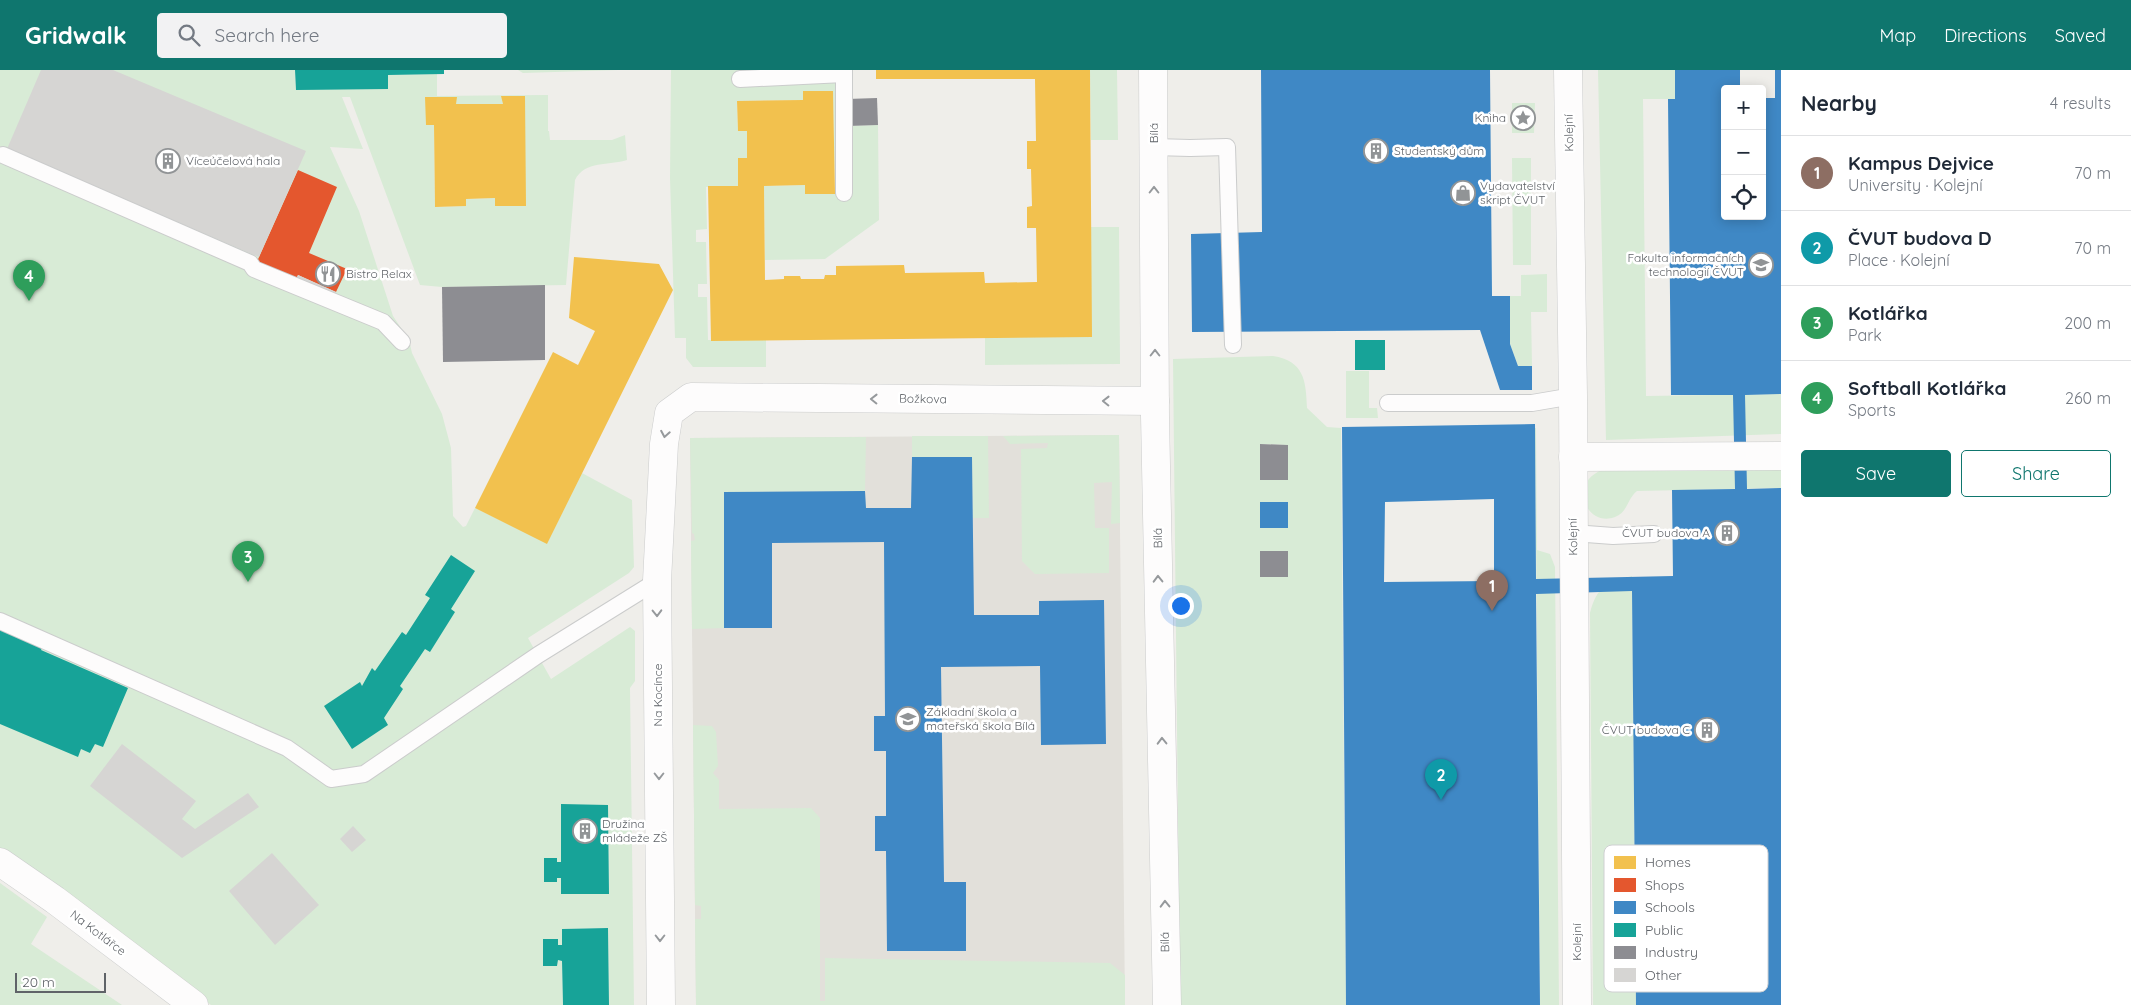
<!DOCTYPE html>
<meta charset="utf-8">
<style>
body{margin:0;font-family:Quicksand,sans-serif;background:#f2f2f3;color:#1f2937}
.controls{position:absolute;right:15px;top:15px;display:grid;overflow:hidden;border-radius:5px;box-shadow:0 2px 12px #0003}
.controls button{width:45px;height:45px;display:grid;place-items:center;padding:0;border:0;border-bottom:1px solid #e0e1e3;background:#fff;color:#1f2937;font:25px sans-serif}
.scale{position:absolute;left:15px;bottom:12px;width:91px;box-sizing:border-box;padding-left:5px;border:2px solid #5f6368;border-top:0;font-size:14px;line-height:18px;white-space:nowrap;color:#5f6368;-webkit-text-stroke:4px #fff;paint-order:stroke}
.you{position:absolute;left:1180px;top:535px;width:18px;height:18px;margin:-12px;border:4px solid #fff;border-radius:50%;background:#1a73e8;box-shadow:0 0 0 8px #1a73e833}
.badge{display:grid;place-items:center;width:32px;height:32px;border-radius:50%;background:#0f766e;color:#fff;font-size:16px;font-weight:700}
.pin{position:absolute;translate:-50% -41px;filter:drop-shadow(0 1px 2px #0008)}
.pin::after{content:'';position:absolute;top:26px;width:18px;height:15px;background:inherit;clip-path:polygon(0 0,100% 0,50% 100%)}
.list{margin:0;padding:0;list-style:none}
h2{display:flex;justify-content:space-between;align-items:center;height:65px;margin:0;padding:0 20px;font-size:21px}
h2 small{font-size:16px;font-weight:400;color:#747a83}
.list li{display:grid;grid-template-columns:32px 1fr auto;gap:15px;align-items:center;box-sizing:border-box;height:75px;padding:0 20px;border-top:1px solid #e0e1e3}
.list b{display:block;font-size:19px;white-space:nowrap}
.list p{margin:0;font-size:16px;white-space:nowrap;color:#747a83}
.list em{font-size:16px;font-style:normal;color:#747a83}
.actions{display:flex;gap:10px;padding:15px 20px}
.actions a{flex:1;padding:11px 0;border:1px solid #0f766e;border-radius:5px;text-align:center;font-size:18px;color:#0f766e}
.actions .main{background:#0f766e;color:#fff}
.icon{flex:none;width:28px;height:28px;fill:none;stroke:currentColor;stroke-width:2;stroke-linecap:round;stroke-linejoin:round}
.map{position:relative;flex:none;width:1781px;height:935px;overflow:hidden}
header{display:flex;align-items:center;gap:30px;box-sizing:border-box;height:70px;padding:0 25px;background:#0f766e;color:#fff}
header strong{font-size:24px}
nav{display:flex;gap:28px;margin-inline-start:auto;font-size:18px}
.search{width:350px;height:45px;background:#f2f2f3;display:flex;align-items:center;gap:12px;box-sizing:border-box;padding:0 18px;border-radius:5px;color:#747a83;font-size:19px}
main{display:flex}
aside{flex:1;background:#fff}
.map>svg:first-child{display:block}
.education{fill:#e2e0da}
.green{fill:#d8ebd6;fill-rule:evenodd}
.homes{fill:#f2c14e}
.shops{fill:#e4572e}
.schools{fill:#3f88c5;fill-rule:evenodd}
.public{fill:#17a398}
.industry{fill:#8d8d92}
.building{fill:#d6d5d3}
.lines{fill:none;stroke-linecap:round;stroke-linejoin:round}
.lane-casing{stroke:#cbcccc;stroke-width:18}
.street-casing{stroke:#cbcccc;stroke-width:29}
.lane{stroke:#fdfcfc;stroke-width:16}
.street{stroke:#fdfcfc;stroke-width:28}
.oneway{stroke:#96999c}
.labels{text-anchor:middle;stroke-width:5;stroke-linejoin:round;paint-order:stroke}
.poi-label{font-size:12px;fill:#5f6368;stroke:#fff;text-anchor:start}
.street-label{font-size:12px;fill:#5f6368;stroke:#fff}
.key{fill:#fff;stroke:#cfd0d2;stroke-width:1}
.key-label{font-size:14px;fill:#5f6368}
</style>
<header>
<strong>Gridwalk</strong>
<div class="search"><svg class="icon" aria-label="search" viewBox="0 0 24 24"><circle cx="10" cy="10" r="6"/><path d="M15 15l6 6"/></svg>Search here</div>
<nav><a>Map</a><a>Directions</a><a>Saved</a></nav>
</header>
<main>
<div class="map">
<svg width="1781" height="935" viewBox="0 0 1781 935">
<rect width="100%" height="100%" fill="#efeeea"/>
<path class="education" d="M1119 365 1125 935H696L690 368Z"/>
<g class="green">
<path d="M0 0H295L296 20 388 5 437 4V26L548 25V61H549L550 70H612L625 65 627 90C609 96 585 90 575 110L566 215 442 217 420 215 350 27H342L363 79 330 77 359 141 393 246 409 270 412 283 442 344 451 378 453 446 463 457 466 456 475 438 547 473 582 403 632 430 634 497 629 503 528 568 551 609 630 557 635 561V611L630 618 634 935H609L608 858 562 859V875H558L557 869H543L544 896H557L558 890 562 891 563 935H211L133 876 0 784ZM426 27H456V34H503L502 27 526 136H496L495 128 466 129 465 136 435 137 434 55H426ZM561 735H608L609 823 561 808H557V812H544V788H557V792H561Z"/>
<path d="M518 0H618L523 3Z"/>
<path d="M671 0H849L848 56 878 55 879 150 825 189 765 190 764 116 805 115V124H835L833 21H803V30L737 31 738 61H747V88H738V116L706 117 707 159 696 160V172H706L707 214H698V227H707L708 270H766V297H693L686 288V268H675L670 108Z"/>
<path d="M1090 0H1117L1118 70H1091Z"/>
<path d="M1598 0H1675V29H1643L1646 326 1781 324V364L1606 370Z"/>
<path d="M1512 33H1535L1534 63H1512Z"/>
<path d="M1512 88H1531V195H1513Z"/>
<path d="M1091 157H1119L1120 294 985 295V268Z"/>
<path d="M1547 204V242H1531L1532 296H1518L1510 274V226H1521V205Z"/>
<path d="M1273 286C1304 291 1306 310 1307 338L1327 357 1341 358 1346 935H1180L1173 289ZM1260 374 1288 375V410ZM1260 481H1288V507H1260Z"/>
<path d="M1346 301H1369V338H1377L1378 348H1346Z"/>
<path d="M1535 358H1536L1537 480 1550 484 1555 497 1559 935H1540Z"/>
<path d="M1119 365 1120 453 1111 454 1112 412 1094 413 1095 458H1109V503L1035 504 1022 491 1021 379 1047 378 1048 373 1010 374 1003 366Z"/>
<path d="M912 366H988L989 448H973L972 387H912Z"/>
<path d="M866 367 865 421 724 422V558L692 559 691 471 695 470 694 464 692 463 690 368Z"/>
<path d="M1781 397V418L1637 421C1627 429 1628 442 1615 447 1587 458 1566 413 1604 399Z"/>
<path d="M1632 506 1636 935H1593L1590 543C1597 516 1606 514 1632 506Z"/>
<path d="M693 655 712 656 716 662 718 696 713 703 719 710V739L811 738 820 748V931H825V888L1110 893 1125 905V935H696L695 849H701V836L695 835Z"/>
<path d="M0 813 47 847 31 874 122 935H0Z"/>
</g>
<g class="homes">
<path d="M876 0H1090L1092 267 711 271 708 116H738V88H747V61H738L737 31 803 30V21H833L835 124H805V115L764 116 765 210 784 209V206H800L801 209H824L825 205H836V196L904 195 905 203 984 202 985 213 1037 212 1036 158H1027V137L1032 136 1031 99H1027V71H1036L1035 9H876Z"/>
<path d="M501 26H525L526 136H495V128L466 129V136L435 137 434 55H426L425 27H457L456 34H503Z"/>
<path d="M574 187 659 194 673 220 547 474 475 438 553 282 578 295 595 261 569 248Z"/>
</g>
<path class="shops" d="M298 100 337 117 309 183 347 199 336 222 298 205 294 214 255 196Z"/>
<g class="schools">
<path d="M1261 0H1490L1492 226H1510V274L1518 296H1532V320H1500L1480 260 1192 262 1191 164 1262 162Z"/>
<path d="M1675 0H1740V19H1725V146H1762V28H1775V0H1781V324L1745 325 1747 419 1781 418V935H1636L1632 521 1536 524 1540 935H1346L1342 357 1535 354 1536 509 1673 506 1672 420 1735 419 1733 325H1671L1668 29H1675ZM1494 429V511L1384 512 1385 432Z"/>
<path d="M912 387H972L974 545H1039V531L1104 530 1106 674 1041 675 1040 596 941 597 944 812H966V881H887L886 781H875V746H886V681H874V646H885L884 472 772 473V558H724V422L865 421 866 438H911Z"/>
<rect x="1260" y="432" width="28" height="26"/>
</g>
<g class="public">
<path d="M295 0H444V4L388 5V19L296 20Z"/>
<rect x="1355" y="270" width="30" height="30"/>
<path d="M451 485 475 501 451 539 455 542 430 582 425 579 400 616 403 619 384 648 388 655 352 679 324 636 360 612 362 616 372 598 375 601 402 562 406 565 430 528 425 525Z"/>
<path d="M0 557 43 576 41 580 128 618 103 677 95 674 90 683 81 679 78 687 0 654Z"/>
<path d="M561 734 608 735 609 824H561V808H557V812H544V788H557V792H561Z"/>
<path d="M608 858 609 935H563L562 891 558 890 557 896H543V869H558V875H562V859Z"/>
</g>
<g class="industry">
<path d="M877 28 878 55 848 56 847 29Z"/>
<path d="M545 215V290L443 292 442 217Z"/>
<path d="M1260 374 1288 375V410H1260Z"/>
<rect x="1260" y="481" width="28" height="26"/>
</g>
<g class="building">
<path d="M41 0H113L306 81 259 187 7 79Z"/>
<path d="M298 205 336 222 333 231 294 214Z"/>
<path d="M122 674 196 731 182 749 195 759 248 723 259 737 182 788 90 716Z"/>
<path d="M353 756 366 770 352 782 340 769Z"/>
<path d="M272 783 319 835 275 875 229 821Z"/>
</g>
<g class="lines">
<defs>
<g id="lane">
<path d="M740 9 844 4"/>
<path d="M1154 77 1190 78 1227 77 1233 275"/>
<path d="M3 85 250 193 254 199 383 252 402 272"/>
<path d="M844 123V0"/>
<path d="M1388 333H1532L1573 326"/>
<path d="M1573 463 1613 466 1654 464"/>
<path d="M0 551 287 678 331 709 364 704 538 585 657 511"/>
</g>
<g id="street">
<path d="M1153 0 1155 346 1167 935"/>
<path d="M1568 0 1573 326 1577 935"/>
<path d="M1573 387 1781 386"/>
<path d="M0 792 55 830 194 935"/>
<path d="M661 935 657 511 664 374 669 343 691 327 1155 331"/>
</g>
</defs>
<use href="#lane" class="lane-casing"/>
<use href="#street" class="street-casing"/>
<use href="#lane" class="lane"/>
<use href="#street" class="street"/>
</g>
<defs><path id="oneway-chevron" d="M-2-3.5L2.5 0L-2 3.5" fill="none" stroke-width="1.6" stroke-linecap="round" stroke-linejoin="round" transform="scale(1.25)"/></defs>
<g class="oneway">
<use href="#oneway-chevron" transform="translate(1154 120) rotate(-90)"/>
<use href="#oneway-chevron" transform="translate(1155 283) rotate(-90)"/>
<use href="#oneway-chevron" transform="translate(874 329) rotate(-179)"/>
<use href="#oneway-chevron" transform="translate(1106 331) rotate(-179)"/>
<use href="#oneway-chevron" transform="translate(665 364) rotate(100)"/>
<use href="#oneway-chevron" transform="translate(1158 509) rotate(-91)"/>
<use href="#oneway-chevron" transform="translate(657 543) rotate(89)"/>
<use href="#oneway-chevron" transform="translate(1162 671) rotate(-91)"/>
<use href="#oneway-chevron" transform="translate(659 706) rotate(90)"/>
<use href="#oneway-chevron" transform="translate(1165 834) rotate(-91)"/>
<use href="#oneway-chevron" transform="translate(660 868) rotate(90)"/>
</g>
<defs>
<symbol id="sight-ring" viewBox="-11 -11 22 22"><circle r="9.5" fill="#fff" stroke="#919496" stroke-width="1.5"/><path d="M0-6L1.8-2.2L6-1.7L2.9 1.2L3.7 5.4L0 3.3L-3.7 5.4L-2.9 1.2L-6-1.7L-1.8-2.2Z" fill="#919496"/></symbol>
<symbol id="building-ring" viewBox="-11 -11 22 22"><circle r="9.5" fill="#fff" stroke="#919496" stroke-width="1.5"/><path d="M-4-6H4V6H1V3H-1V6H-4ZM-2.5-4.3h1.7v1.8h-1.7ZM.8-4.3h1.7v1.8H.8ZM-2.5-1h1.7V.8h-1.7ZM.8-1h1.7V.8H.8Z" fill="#919496"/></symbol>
<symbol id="shop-ring" viewBox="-11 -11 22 22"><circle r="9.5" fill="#fff" stroke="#919496" stroke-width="1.5"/><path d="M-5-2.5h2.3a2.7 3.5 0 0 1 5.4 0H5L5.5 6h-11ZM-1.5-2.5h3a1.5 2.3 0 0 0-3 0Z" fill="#919496"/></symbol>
<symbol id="university-ring" viewBox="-11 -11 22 22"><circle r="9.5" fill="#fff" stroke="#919496" stroke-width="1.5"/><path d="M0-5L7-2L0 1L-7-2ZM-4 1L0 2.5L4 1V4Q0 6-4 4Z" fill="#919496"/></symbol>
<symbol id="restaurant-ring" viewBox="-11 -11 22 22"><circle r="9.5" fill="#fff" stroke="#919496" stroke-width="1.5"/><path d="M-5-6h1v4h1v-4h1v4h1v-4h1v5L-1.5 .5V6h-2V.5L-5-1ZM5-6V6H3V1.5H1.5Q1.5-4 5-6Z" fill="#919496"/></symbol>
<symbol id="school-ring" viewBox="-11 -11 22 22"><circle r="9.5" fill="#fff" stroke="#919496" stroke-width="1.5"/><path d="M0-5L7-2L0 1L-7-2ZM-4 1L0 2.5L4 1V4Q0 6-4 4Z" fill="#919496"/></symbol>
</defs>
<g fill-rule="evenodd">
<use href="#sight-ring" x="1509" y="34" width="28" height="28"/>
<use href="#building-ring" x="1362" y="67" width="28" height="28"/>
<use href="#building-ring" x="154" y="77" width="28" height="28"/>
<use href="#shop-ring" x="1449" y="109" width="28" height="28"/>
<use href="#university-ring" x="1747" y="181" width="28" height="28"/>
<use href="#restaurant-ring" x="314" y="190" width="28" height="28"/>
<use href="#building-ring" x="1713" y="449" width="28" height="28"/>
<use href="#school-ring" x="894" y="635" width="28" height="28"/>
<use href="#building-ring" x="1693" y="646" width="28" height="28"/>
<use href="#building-ring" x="571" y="747" width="28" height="28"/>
</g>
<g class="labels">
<g class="poi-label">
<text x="1506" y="52" text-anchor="end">Kniha</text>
<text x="1394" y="85">Studentský dům</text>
<text x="186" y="95">Víceúčelová hala</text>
<text x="1480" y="120">Vydavatelství<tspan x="1480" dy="14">skript ČVUT</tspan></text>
<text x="1744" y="192" text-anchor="end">Fakulta informačních<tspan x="1744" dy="14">technologií ČVUT</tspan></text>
<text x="346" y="208">Bistro Relax</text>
<text x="1710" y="467" text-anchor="end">ČVUT budova A</text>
<text x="926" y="646">Základní škola a<tspan x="926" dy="14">mateřská škola Bílá</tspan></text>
<text x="1690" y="664" text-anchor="end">ČVUT budova C</text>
<text x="602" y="758">Družina<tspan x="602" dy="14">mládeže ZŠ</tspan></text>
</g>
<g class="street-label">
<text transform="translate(1154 63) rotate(-90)" y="4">Bílá</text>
<text transform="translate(1569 63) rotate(-91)" y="4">Kolejní</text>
<text transform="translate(923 329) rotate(1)" y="4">Božkova</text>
<text transform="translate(1573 467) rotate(-91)" y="4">Kolejní</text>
<text transform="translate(1158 468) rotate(-91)" y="4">Bílá</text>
<text transform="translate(658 625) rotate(-90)" y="4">Na Kocínce</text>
<text transform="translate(98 863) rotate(37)" y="4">Na Kotlářce</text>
<text transform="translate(1165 872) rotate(-91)" y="4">Bílá</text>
<text transform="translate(1577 872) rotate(-90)" y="4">Kolejní</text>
</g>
</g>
<rect x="1604" y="775" width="164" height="147" rx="8" class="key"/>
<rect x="1614" y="786" width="22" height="13" fill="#f2c14e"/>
<rect x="1614" y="808" width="22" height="14" fill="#e4572e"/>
<rect x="1614" y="831" width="22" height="13" fill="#3f88c5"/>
<rect x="1614" y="853" width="22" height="14" fill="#17a398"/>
<rect x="1614" y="876" width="22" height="13" fill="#8d8d92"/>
<rect x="1614" y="898" width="22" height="14" fill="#d6d5d3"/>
<g class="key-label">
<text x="1645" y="797">Homes</text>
<text x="1645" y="820">Shops</text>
<text x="1645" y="842">Schools</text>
<text x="1645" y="865">Public</text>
<text x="1645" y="887">Industry</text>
<text x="1645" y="910">Other</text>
</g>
</svg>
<div class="controls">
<button>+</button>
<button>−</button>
<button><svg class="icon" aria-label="locate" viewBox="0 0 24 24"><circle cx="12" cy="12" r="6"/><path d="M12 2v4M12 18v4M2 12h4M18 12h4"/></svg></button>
</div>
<div class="scale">20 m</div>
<div class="you"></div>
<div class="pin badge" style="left:1492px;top:541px;background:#8d6e63">1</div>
<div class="pin badge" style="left:1441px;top:730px;background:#0f9aa8">2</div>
<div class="pin badge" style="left:248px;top:512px;background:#2e9e5b">3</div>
<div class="pin badge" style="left:29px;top:231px;background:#2e9e5b">4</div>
</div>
<aside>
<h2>Nearby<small>4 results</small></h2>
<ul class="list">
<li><span class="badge" style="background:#8d6e63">1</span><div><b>Kampus Dejvice</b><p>University · Kolejní</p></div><em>70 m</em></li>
<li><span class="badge" style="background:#0f9aa8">2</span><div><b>ČVUT budova D</b><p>Place · Kolejní</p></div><em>70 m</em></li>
<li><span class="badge" style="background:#2e9e5b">3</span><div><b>Kotlářka</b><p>Park</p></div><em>200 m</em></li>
<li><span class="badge" style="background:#2e9e5b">4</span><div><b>Softball Kotlářka</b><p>Sports</p></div><em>260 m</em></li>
</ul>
<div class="actions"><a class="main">Save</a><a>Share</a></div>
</aside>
</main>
